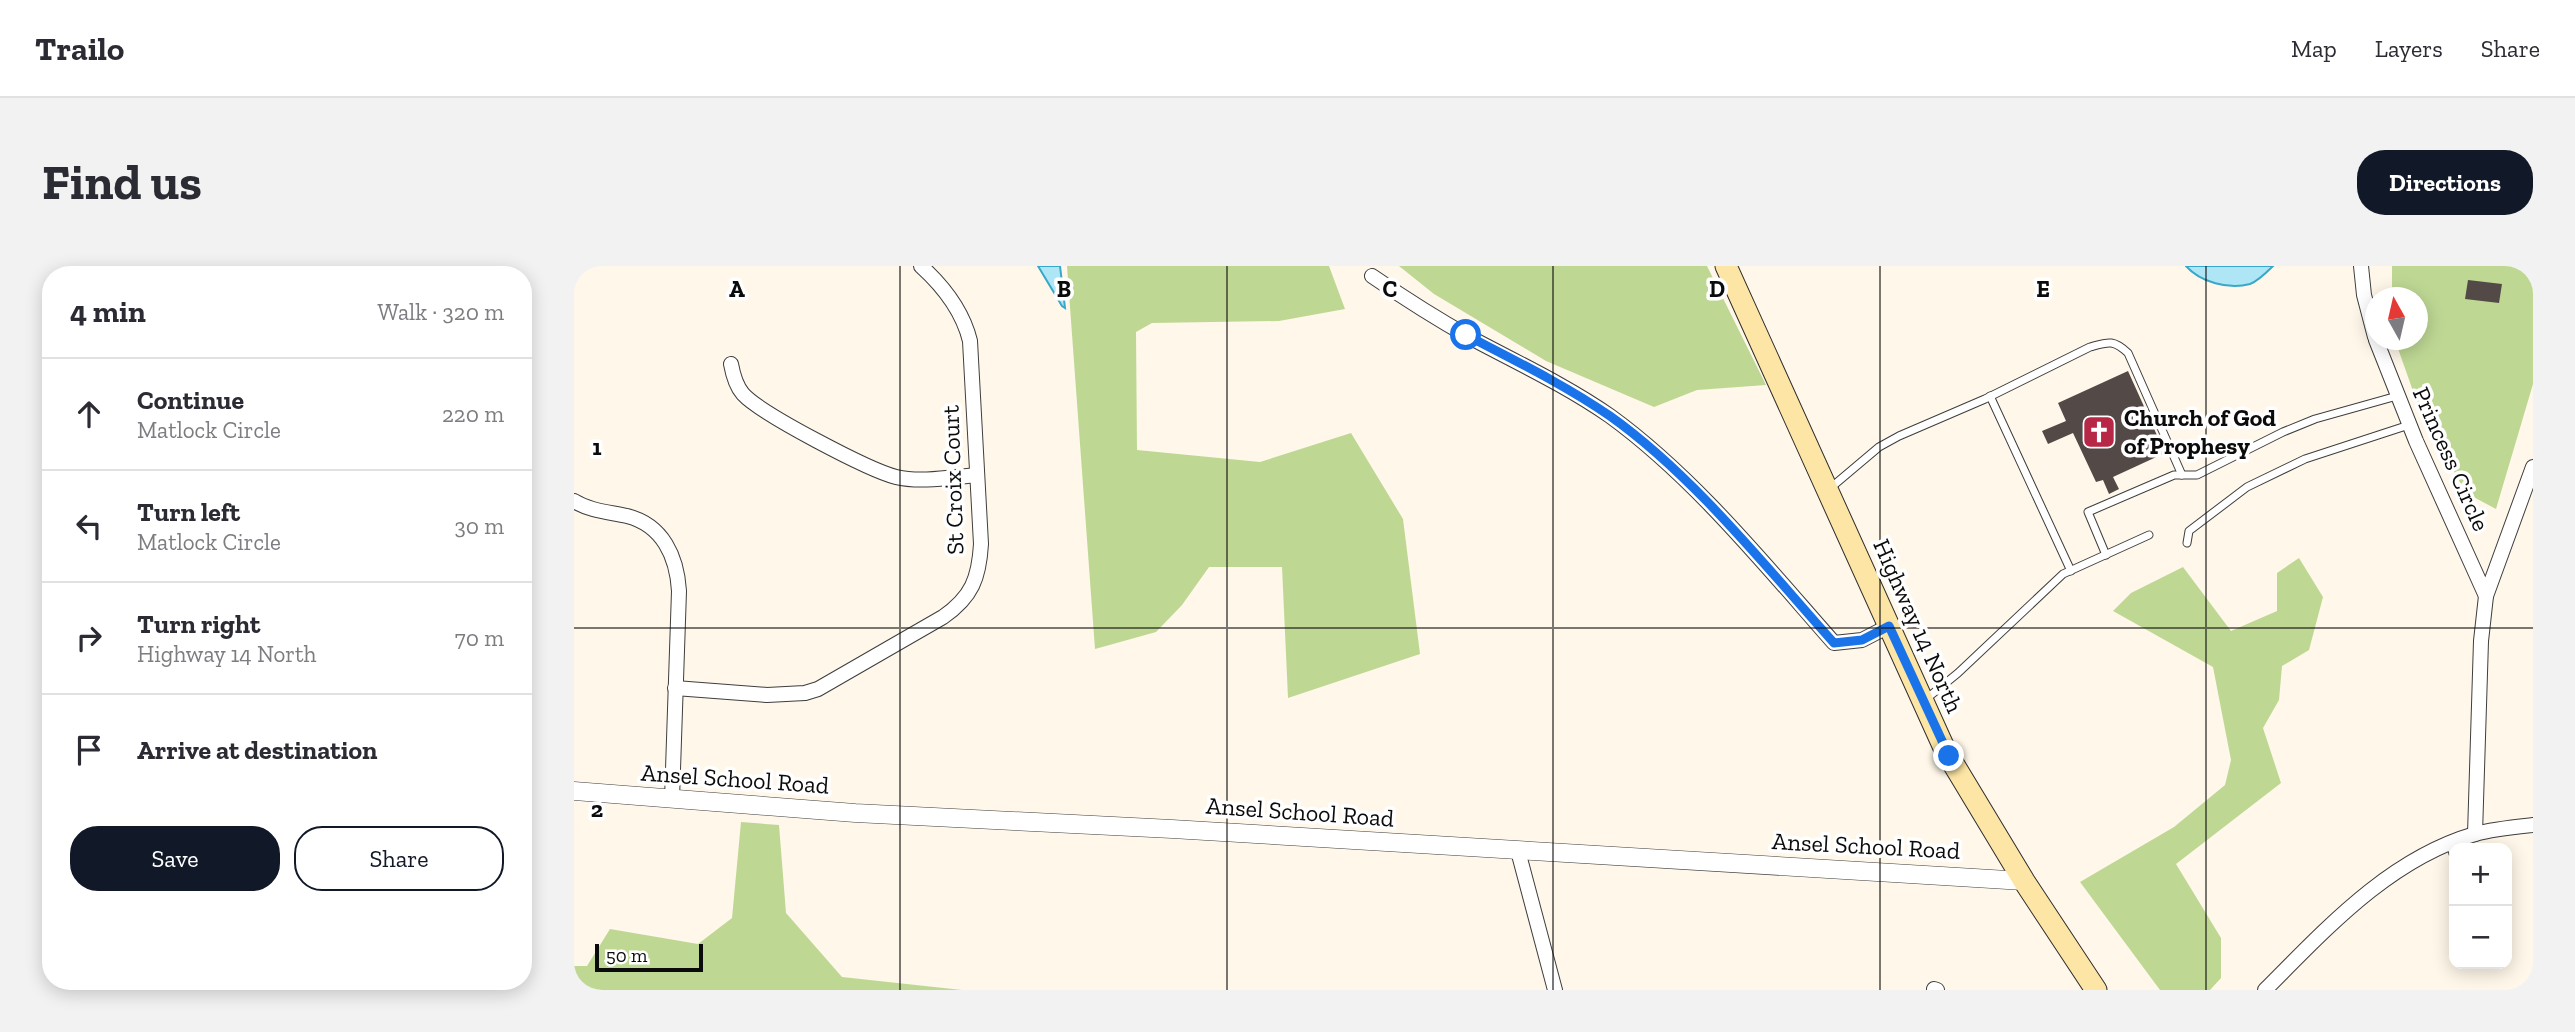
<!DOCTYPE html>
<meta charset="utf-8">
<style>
body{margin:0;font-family:"Zilla Slab",serif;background:#f2f2f3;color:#2b2b33}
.controls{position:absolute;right:21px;bottom:21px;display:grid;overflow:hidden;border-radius:14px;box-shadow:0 4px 18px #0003}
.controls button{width:63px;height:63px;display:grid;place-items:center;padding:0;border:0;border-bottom:2px solid #e1e1e2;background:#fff;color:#2b2b33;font:35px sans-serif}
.compass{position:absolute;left:1791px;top:21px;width:63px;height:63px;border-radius:50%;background:#fff;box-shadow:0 4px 18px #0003;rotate:352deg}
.scale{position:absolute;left:21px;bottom:18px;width:108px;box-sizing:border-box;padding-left:7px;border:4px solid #0b0b0b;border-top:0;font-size:19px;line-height:24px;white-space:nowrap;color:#0b0b0b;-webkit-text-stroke:5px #fff;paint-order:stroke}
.stop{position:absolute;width:21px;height:21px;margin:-16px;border:5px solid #1a73e8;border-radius:50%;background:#fff}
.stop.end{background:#1a73e8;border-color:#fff;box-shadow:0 2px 7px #0008}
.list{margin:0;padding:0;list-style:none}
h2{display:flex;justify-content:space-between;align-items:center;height:91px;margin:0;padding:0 28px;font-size:30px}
h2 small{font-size:23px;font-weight:400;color:#7c7c81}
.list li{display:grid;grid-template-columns:46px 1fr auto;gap:21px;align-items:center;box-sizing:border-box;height:112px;padding:0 28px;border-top:2px solid #e1e1e2}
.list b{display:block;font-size:26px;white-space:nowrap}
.list p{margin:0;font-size:23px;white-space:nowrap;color:#7c7c81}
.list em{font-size:23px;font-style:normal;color:#7c7c81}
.actions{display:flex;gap:14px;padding:21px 28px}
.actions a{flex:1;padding:16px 0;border:2px solid #111827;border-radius:28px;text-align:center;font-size:24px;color:#111827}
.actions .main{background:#111827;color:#fff}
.icon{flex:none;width:38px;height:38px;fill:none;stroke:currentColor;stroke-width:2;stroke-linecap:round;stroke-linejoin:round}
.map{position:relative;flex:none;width:1959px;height:724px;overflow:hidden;border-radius:28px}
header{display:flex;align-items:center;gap:42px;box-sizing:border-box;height:98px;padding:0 35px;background:#fff;border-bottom:2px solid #e1e1e2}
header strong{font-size:33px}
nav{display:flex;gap:38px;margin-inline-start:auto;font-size:24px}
.intro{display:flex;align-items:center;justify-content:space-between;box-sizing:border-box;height:168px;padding:0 42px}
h1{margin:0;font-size:49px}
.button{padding:18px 32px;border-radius:28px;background:#111827;color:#fff;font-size:24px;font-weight:700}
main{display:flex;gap:42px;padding:0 42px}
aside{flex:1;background:#fff;border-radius:28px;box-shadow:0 4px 18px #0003}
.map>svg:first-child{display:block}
.forest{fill:#bed894}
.water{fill:#afe6f5;stroke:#38a8ca;stroke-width:2}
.building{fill:#534a48}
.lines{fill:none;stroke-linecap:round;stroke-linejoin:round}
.service-casing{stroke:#3e3e3e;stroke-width:9}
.minor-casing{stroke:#3e3e3e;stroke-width:16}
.tertiary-casing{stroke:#3e3e3e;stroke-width:19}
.secondary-casing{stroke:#2d2d2d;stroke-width:23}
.service{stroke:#fff;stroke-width:7}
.minor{stroke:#fff;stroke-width:14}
.tertiary{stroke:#fff;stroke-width:18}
.secondary{stroke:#fde5a5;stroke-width:21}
.route{stroke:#1a73e8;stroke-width:9}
.grid{fill:none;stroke:#0b0b0b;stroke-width:2;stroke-opacity:0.55}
.labels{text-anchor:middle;stroke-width:7;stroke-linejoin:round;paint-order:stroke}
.poi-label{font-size:24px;font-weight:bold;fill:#0b0b0b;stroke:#fff;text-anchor:start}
.street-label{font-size:24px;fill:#0b0b0b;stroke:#fff}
.grid-label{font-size:23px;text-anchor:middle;font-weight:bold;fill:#0b0b0b;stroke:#fff;stroke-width:7;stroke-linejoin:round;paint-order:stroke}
</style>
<header>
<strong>Trailo</strong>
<nav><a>Map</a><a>Layers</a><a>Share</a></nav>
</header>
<div class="intro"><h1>Find us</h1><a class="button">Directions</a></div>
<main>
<aside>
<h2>4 min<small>Walk · 320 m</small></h2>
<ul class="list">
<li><svg class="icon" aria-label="ahead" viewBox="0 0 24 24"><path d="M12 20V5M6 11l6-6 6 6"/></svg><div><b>Continue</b><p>Matlock Circle</p></div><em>220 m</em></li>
<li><svg class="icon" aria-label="left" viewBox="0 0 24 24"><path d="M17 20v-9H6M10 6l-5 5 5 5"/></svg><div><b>Turn left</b><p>Matlock Circle</p></div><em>30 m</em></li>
<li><svg class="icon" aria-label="right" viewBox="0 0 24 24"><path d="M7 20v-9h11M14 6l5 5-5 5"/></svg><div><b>Turn right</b><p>Highway 14 North</p></div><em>70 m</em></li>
<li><svg class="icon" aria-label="arrive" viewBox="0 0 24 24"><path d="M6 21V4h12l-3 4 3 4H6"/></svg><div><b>Arrive at destination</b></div></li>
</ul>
<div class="actions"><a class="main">Save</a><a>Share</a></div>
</aside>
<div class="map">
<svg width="1959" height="724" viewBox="0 0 1959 724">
<rect width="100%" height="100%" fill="#fff7e9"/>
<g class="forest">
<path d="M493 0H755L771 43 705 55 578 57 562 66 563 184 686 196 777 167 829 253 846 388 714 432 708 301H635L608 339 582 366 521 383Z"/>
<path d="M825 0H1133L1192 119 1123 124 1080 141 972 95 860 28Z"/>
<path d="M1818 0H1959V118L1922 243 1892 227 1846 145 1821 74H1843V32L1818 31Z"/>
<path d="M1725 292 1749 331 1735 384 1708 400 1705 434 1689 462 1707 517 1602 598 1647 672V712L1636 724H1586L1506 616 1600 561 1651 519 1657 494 1639 401 1539 345 1557 327 1609 301 1657 365 1703 345V307Z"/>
<path d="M167 556 205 559 212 647 268 711 388 724H0V700H13L36 663 124 678 158 652Z"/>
</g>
<g class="water">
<path d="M464 0H486L491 42 488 40Z"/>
<path d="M1612 0H1699C1693 6 1684 15 1676 18 1655 24 1626 16 1612 0Z"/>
</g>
<g class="building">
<path d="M1894 14 1928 18 1925 37 1891 33Z"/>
<path d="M1554 105 1591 187 1539 211 1545 223 1535 228 1529 214 1522 216 1499 167 1474 178 1468 165 1492 155 1484 137Z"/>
</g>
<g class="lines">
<defs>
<g id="service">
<path d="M1416 130 1497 305"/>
<path d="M1254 224 1305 181 1325 170 1411 133 1516 81C1534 76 1539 73 1554 87L1608 209"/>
<path d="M1613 277 1615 265 1673 221 1731 193 1835 159"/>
<path d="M1532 289 1514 246 1600 209H1623L1709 166 1741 153 1823 130"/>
<path d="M1352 433 1384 407 1489 308 1575 269"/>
<path d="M1876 578 1880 591"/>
</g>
<g id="minor">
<path d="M1787 0 1790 29 1801 71"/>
<path d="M798 10C830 32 863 53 897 72 944 97 993 120 1036 150 1120 211 1192 300 1260 377L1288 374 1315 360"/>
<path d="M1802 74 1842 175 1912 330 1959 201"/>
<path d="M157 98C159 109 162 120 169 128 187 148 295 204 322 211 347 217 378 211 403 209"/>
<path d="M0 235C16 245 35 246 53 250 89 259 103 291 105 325L98 533"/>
<path d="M101 422 193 429 231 427 244 423 369 351C398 331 405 312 407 278L396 75C389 46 369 20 347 0"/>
<path d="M1901 568 1907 375 1912 330"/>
<path d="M944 585 981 724"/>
<path d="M1360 723 1363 724"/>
<path d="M1691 724C1752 663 1815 593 1901 568 1919 563 1940 561 1959 559"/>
</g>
<path id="tertiary" d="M0 525 281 547 598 563 1450 615"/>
<path id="secondary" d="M1152 0 1371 484 1450 615 1522 724"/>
</defs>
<use href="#service" class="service-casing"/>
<use href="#minor" class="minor-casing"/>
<use href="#tertiary" class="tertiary-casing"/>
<use href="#secondary" class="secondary-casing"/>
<use href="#service" class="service"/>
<use href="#minor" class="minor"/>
<use href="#tertiary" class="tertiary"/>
<use href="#secondary" class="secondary"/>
</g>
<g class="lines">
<path class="route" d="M892 69C940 94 991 119 1036 150 1119 209 1192 301 1260 377L1288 374 1315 360 1375 490"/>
</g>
<path class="grid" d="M326 0V724M653 0V724M979 0V724M1306 0V724M1632 0V724M0 362H1959"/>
<defs>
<symbol id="church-square" viewBox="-11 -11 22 22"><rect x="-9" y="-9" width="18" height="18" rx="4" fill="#b72746" stroke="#fff"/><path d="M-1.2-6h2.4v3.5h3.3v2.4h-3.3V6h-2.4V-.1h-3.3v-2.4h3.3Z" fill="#fff"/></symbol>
</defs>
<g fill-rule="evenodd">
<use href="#church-square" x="1506" y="147" width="38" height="38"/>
</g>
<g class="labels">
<g class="poi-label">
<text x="1550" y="160">Church of God<tspan x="1550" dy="28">of Prophesy</tspan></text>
</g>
<g class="street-label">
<text transform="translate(1877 193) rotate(66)" y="8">Princess Circle</text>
<text transform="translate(379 214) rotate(-92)" y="8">St Croix Court</text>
<text transform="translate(1344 360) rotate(66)" y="8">Highway 14 North</text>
<text transform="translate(161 513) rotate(4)" y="8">Ansel School Road</text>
<text transform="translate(726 546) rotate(4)" y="8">Ansel School Road</text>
<text transform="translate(1292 580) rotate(3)" y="8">Ansel School Road</text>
</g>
</g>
<g class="grid-label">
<text x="163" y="31">A</text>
<text x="490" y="31">B</text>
<text x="816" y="31">C</text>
<text x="1143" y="31">D</text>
<text x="1469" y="31">E</text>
<text x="23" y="189">1</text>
<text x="23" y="551">2</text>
</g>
</svg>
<div class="controls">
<button>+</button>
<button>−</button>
</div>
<svg class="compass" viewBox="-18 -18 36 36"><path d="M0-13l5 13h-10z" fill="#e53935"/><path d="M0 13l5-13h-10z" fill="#7c7c81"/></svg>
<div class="scale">50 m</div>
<div class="stop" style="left:892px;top:69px"></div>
<div class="stop end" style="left:1375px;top:490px"></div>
</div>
</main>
